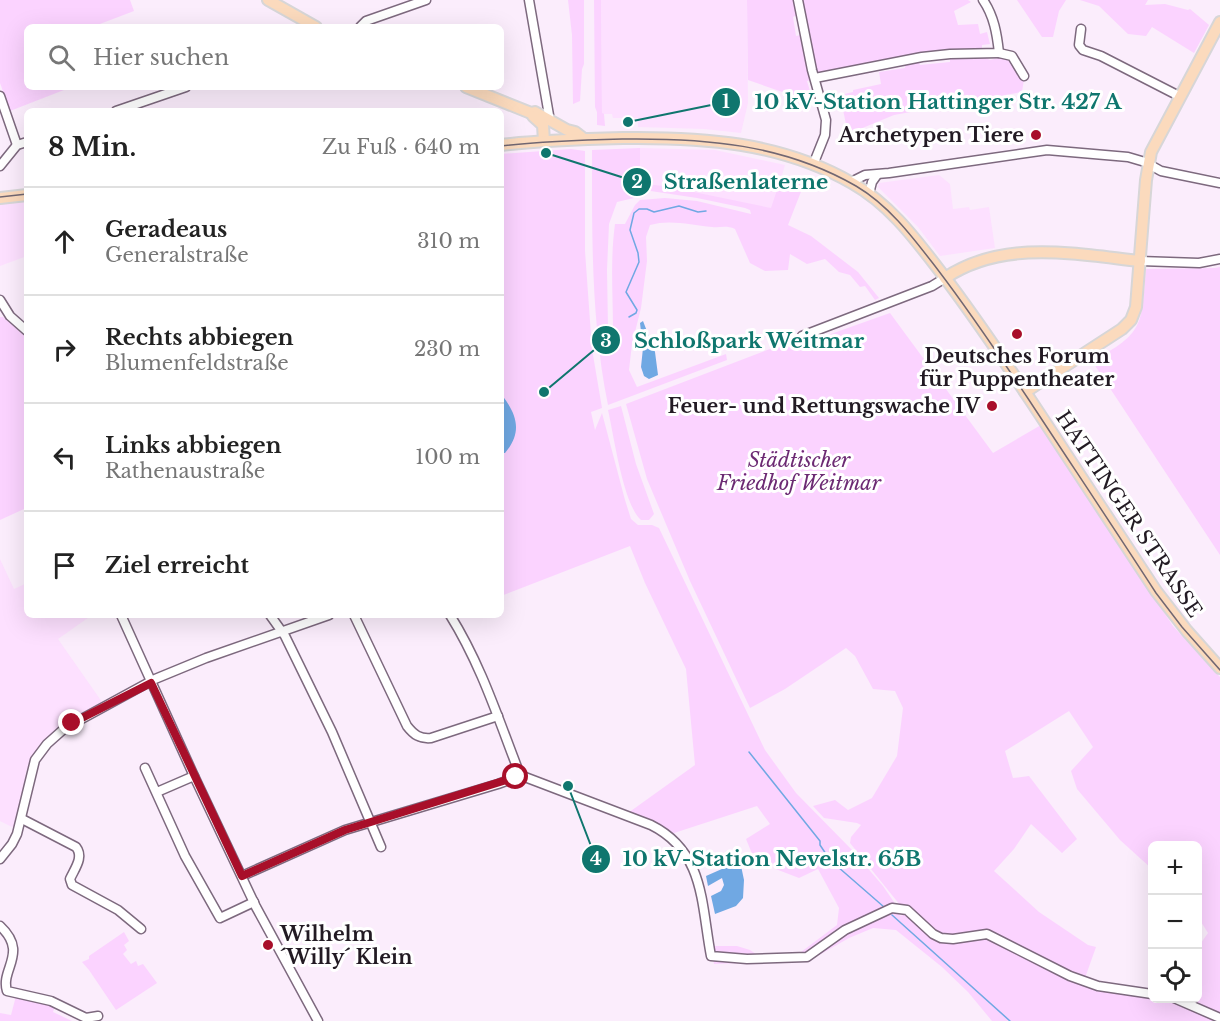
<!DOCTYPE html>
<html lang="de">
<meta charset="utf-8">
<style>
body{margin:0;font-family:"Libre Baskerville",serif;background:#f6f6f6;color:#222}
.controls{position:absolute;right:18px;bottom:18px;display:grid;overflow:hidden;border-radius:9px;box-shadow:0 6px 24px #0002}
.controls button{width:54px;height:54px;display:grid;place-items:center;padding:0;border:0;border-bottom:2px solid #e0e0e0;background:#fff;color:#222;font:30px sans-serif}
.stop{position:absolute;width:18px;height:18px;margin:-14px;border:4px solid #a80f2a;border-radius:50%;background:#fff}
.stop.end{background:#a80f2a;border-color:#fff;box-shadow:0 2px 6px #0008}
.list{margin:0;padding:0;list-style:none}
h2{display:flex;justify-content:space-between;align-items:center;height:78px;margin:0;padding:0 24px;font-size:26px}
h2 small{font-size:20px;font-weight:400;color:#767676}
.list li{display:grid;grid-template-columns:39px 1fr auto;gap:18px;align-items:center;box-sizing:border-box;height:108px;padding:0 24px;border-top:2px solid #e0e0e0}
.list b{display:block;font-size:22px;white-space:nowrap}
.list p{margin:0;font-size:20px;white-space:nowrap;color:#767676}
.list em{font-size:20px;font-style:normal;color:#767676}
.icon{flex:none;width:33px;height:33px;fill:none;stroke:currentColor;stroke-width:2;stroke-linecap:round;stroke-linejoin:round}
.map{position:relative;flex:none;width:1220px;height:1021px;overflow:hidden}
.search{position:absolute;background:#fff;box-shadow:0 6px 24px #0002;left:24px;top:24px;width:480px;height:66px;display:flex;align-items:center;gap:15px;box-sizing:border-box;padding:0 21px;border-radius:9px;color:#767676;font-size:22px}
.panel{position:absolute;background:#fff;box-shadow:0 6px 24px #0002;left:24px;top:108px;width:480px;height:510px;border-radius:9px}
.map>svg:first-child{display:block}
.built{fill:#fde0ff}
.green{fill:#fbd3ff;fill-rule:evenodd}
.water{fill:#70a8e3}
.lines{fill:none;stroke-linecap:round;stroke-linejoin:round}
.stream{stroke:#70a8e3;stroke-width:1.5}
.minor-casing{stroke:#7d697e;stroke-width:11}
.major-casing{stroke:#d7d6d7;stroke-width:14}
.minor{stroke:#fff;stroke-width:8}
.major{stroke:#fbdabd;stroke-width:10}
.tram{stroke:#716772;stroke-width:1.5}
.route{stroke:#a80f2a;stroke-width:8}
.poi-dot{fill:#a80f2a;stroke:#fff;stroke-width:2}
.labels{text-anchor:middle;stroke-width:6;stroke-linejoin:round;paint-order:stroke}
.poi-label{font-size:20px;font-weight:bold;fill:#221a23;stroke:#fff;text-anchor:end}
.park-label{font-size:20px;font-style:italic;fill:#6c2a73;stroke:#fff}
.street-label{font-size:20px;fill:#221a23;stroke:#fff}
.leader{fill:none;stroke:#0f766e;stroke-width:2}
.callout-dot{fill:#0f766e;stroke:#fff;stroke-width:2}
.mark-label{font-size:18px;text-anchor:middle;font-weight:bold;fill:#fff}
.callout-label{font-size:21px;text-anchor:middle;font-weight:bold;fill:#0f766e;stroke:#fff;stroke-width:6;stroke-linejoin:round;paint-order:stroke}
</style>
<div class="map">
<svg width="1220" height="1021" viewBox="0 0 1220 1021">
<rect width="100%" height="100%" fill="#fbedfc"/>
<g class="built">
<path d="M601 0H747L748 103 741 133 704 129 638 127V118H613L612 114H602Z"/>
<path d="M640 148 715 150 785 165 772 209 665 186 645 184 640 177Z"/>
<path d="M939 175 950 184 953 209 969 207 970 210 989 207 995 248 940 256 918 227 878 187 879 183Z"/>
<path d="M27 201V256L0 266V204Z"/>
<path d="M0 559 14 589 27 583V615H92L58 639 102 702 63 723 41 743 31 758 26 772 22 799 14 828 0 821Z"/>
</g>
<g class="green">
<path d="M0 0H130L134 11 92 27H27V87H63L64 90 10 111 0 83Z"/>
<path d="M568 0H584V64L582 69 580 101 573 104 572 35Z"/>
<path d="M594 0H601L602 113 604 114 605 126 597 125V112L595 107Z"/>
<path d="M747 0H795L797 15 793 17 796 36 801 35 812 80 807 81 810 91 791 95 748 80Z"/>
<path d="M802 0H968L971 2 954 11 958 25 978 24 980 34 987 32 990 44 982 45V49L933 52 817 73Z"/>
<path d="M1017 0H1066L1059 11 1053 37H1042Z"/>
<path d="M1080 0H1148L1145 5 1165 4 1188 10 1190 9 1209 25 1194 53 1152 27 1146 36 1128 34 1099 6Z"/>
<path d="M981 56 990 60 1007 56 1024 79 1022 92 894 115 848 134 840 95 853 92V90L881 84 879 72 905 68V63L918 61 920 65 950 62V57Z"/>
<path d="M640 148V177L645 184 665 186 771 208 782 175 804 184 788 225 811 236 858 272 879 298 875 300 865 286 860 287 850 275 839 272 825 259 807 264 790 254 788 270 765 271 750 263 735 229C726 225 720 228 712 227 691 225 670 219 650 225L646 237 647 261 641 308 632 344 629 370 637 387 726 354 727 360 608 405C591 321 592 236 592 150ZM644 190 697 198 745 208 750 210 751 214 697 201 665 198 640 200 635 205 625 224H615C610 261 613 294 613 330L608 327 607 270 609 224 617 202 638 197Z"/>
<path d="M571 149 585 151V251L592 349 602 408 591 412 595 430 602 413 625 500 631 519 638 525H652L659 528 765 750 796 793 853 851 883 886 896 905 895 911 901 916 907 910 900 905 850 843 851 837 861 825 857 823 824 818 813 806 835 800 848 810 872 798 897 756 903 708 895 691 873 689 855 656 846 648 785 689 750 708 690 581 647 479 626 404 799 338 800 345 890 313 993 453 1041 425 1173 626 1220 677V1021H992L968 992 942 967 896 930 873 928 849 938 821 954 805 961 714 964 711 946H737L750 950 759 956 801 952 837 925 839 908 818 869 799 878 755 861 746 839 770 824 757 806 671 834 628 813 695 765 686 669 645 583 630 546 501 596V154ZM1069 711 1093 747 1071 771 1077 789 1120 840 1152 869V846H1198V917L1208 933 1198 947V998H1152V996L1069 977 988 935 987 931 1071 975 1085 978 1096 947 1088 945 1039 912 994 871 1014 849 1031 824 1062 853 1077 839 1029 776 1013 778 1005 751Z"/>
<path d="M1220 267V555L1092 361C1145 333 1141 325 1146 269L1215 268Z"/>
<path d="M0 317H3L27 338V513H25L24 509 0 520Z"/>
<path d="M621 406 636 464 654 514 649 520H641C623 504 614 436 608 410Z"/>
<path d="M124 932 129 941 124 945 127 950 123 954 131 964 136 961 138 966 143 964 157 983 116 1010 89 970 82 962 89 959V956Z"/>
<path d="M16 996 55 1006 53 1012 72 1021H0V1013L11 1015Z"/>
</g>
<g class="water">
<path d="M643 321 655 352 658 375 649 379 644 376 641 367 643 348 640 323Z"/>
<path d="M501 394C517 414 523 432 505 453H501L504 439 501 438Z"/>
<path d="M740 861 744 880 743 898 736 906 715 914 711 896 721 891 724 885 722 878 708 886 706 876Z"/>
</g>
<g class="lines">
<g class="stream">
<path d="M629 317 636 313 637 310 626 292 639 262 638 253 630 230 634 213 639 209H647L654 212 679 206 698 212 706 211"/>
<path d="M749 752 820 841V845L830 860 884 907"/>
<path d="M892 915 1010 1021"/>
</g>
<defs>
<g id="minor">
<path d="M529 0 550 121"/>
<path d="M798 0 812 70 826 120 825 135 813 165"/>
<path d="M360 27 366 21 426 0"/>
<path d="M1081 29 1079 45 1083 50 1101 56 1179 96"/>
<path d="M999 53 1012 56 1024 76"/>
<path d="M815 78 922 57 950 54 999 53C997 34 994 16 983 0"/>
<path d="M0 96 17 145"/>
<path d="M116 111 186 87"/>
<path d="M0 166 17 145 27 142"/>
<path d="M851 182 865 175 889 173 1047 150 1128 157 1145 162 1161 171 1220 183"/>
<path d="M869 194 872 182 877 175"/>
<path d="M1140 261 1199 263 1220 259"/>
<path d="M0 300 10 316 27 331"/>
<path d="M802 336 932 286 945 278"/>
<path d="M121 615 194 776 256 907 318 1021"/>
<path d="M270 615 285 636 332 732 381 847"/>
<path d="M354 615 407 726C414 735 420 739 431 738L498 716"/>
<path d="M450 615C480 663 497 715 517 767V774"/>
<path d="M145 768 185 856 220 918 254 902"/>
<path d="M517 774 651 825C705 852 701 904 711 956L747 959 807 957 845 930 892 908 907 910 933 934 941 938 953 939 987 934 1070 976 1098 986 1152 994"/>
<path d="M157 792 194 776"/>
<path d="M22 819 76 847C84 857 75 868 70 879L72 885 118 910 141 929"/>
<path d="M0 859 12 844 17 834 35 760 47 744 65 728 155 679 206 658 329 615"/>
<path d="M242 876 345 830 498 784 512 779 517 774"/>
<path d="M0 926C29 953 0 969 7 991L51 1001 86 1018 98 1016"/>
<path d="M1174 998 1220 1018"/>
</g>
<g id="major">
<path d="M268 0 316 27"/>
<path d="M466 87 531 113 535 112 567 130 575 132 584 139"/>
<path d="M533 116 543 125 544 141"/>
<path d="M501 145C542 140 582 139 623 138 702 137 781 142 852 183 891 205 916 240 943 275 977 320 1008 366 1039 413 1078 472 1117 532 1156 591L1187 631 1220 668"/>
<path d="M0 198 27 195"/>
<path d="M945 278C1003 239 1075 254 1140 261"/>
<path d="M1025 392 1122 329 1131 320 1136 307 1146 180 1151 152 1220 22"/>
</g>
</defs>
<use href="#minor" class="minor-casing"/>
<use href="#major" class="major-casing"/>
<use href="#minor" class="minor"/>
<use href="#major" class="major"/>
<g class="tram">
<path d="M501 146C542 141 583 140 623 139 705 138 783 144 856 186 890 206 914 239 938 270 970 312 999 355 1029 400 1071 464 1114 528 1156 593L1182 627 1220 670"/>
<path d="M0 197 27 194"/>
</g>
</g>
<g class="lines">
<path class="route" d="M72 723 151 683 242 876 345 830 516 777"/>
</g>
<g class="poi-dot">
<circle cx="1036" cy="135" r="6"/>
<circle cx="1017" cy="334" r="6"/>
<circle cx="992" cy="406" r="6"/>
<circle cx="268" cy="945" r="6"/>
</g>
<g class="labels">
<g class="poi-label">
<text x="1024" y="142">Archetypen Tiere</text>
<text x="1017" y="363" text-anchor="middle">Deutsches Forum<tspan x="1017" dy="23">für Puppentheater</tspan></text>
<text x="980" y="413">Feuer- und Rettungswache IV</text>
<text x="280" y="941" text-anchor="start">Wilhelm<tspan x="280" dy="23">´Willy´ Klein</tspan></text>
</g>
<g class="park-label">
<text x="799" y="467">Städtischer<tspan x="799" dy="23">Friedhof Weitmar</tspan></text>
</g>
<g class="street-label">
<text transform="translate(1129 514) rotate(56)" y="7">HATTINGER STRASSE</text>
</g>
</g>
<path class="leader" d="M628 122L726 102M546 153L637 182M544 392L606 340M568 786L596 859"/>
<g class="callout-dot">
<circle cx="628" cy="122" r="6"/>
<circle cx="546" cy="153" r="6"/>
<circle cx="544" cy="392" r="6"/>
<circle cx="568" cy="786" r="6"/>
<circle cx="726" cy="102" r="15"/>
<circle cx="637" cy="182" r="15"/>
<circle cx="606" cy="340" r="15"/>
<circle cx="596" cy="859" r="15"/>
</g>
<g class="mark-label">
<text x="726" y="108">1</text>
<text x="637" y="188">2</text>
<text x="606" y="347">3</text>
<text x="596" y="865">4</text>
</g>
<g class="callout-label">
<text x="938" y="109">10 kV-Station Hattinger Str. 427 A</text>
<text x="746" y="189">Straßenlaterne</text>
<text x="749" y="348">Schloßpark Weitmar</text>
<text x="772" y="866">10 kV-Station Nevelstr. 65B</text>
</g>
</svg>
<div class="controls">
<button>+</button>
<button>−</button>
<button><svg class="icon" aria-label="locate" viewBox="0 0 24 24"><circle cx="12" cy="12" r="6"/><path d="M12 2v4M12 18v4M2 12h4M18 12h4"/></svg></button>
</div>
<div class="stop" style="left:516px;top:777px"></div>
<div class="stop end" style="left:72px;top:723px"></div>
<div class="search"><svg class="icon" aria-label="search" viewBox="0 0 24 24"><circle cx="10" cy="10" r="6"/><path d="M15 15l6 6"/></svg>Hier suchen</div>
<section class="panel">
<h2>8 Min.<small>Zu Fuß · 640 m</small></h2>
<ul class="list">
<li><svg class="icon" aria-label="ahead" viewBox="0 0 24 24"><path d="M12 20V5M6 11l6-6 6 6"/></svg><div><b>Geradeaus</b><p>Generalstraße</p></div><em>310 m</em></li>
<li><svg class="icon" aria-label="right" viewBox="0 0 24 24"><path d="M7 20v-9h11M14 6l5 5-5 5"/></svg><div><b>Rechts abbiegen</b><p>Blumenfeldstraße</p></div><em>230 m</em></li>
<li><svg class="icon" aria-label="left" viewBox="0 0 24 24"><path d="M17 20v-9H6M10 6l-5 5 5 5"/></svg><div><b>Links abbiegen</b><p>Rathenaustraße</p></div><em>100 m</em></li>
<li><svg class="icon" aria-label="arrive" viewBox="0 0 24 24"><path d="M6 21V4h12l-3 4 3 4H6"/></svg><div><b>Ziel erreicht</b></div></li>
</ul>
</section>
</div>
